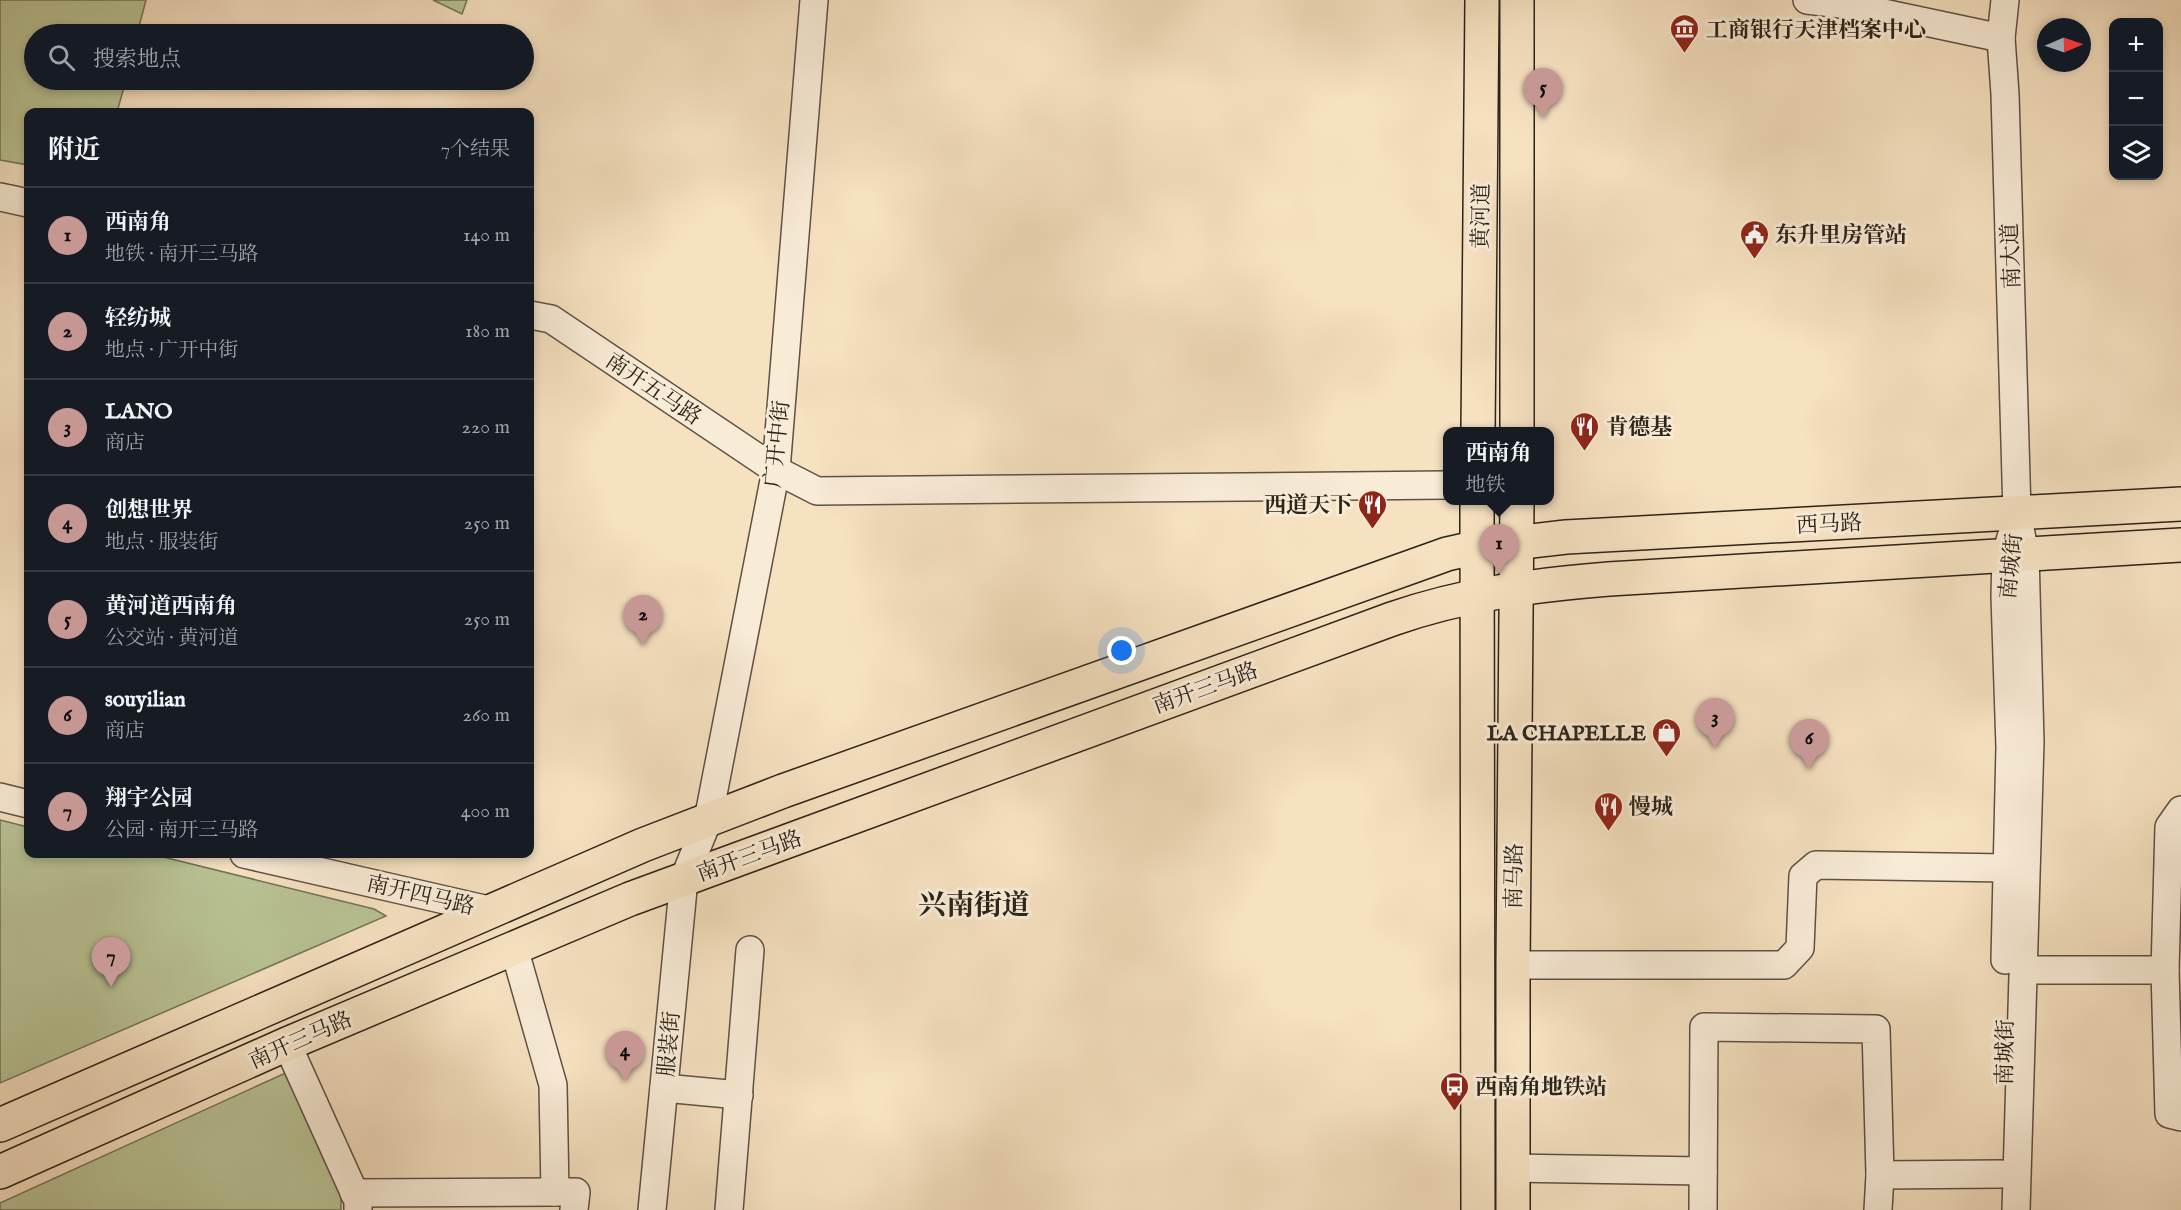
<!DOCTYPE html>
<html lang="zh">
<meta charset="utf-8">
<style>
body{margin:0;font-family:"IM FELL English","Noto Serif SC",serif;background:#20242c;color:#f1f3f6}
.controls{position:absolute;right:18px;top:18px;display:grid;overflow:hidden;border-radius:12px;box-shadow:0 3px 9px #0003}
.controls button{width:54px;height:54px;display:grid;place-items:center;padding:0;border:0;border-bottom:2px solid #363941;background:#171b24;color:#f1f3f6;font:30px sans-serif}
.compass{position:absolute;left:2037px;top:18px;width:54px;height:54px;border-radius:50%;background:#171b24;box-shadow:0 3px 9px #0003;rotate:88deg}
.you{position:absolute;left:1122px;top:651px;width:21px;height:21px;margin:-15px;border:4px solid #fff;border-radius:50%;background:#1a73e8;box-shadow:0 0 0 9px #1a73e833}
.badge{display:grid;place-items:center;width:39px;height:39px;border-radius:50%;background:#c59692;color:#111;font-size:20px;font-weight:700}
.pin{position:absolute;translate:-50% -50px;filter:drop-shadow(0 2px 3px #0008)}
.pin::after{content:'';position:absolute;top:32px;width:21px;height:18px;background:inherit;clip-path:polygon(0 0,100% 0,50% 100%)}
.popup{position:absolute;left:1443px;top:427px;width:111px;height:78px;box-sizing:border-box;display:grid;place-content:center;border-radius:12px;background:#171b24;filter:drop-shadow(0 2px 4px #0005);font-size:20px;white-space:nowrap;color:#9ea1a6}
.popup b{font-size:22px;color:#f1f3f6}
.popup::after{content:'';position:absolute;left:50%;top:100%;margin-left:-12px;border:12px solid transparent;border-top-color:#171b24}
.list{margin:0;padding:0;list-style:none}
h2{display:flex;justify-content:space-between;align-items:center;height:78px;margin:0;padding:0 24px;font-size:26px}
h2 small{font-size:20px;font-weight:400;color:#9ea1a6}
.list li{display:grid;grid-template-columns:39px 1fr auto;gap:18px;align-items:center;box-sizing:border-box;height:96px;padding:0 24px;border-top:2px solid #363941}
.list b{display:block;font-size:22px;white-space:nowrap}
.list p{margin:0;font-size:20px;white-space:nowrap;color:#9ea1a6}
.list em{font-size:20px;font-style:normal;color:#9ea1a6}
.icon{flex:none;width:33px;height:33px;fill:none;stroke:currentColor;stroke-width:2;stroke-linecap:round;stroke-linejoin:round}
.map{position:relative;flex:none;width:2181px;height:1210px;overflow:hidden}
.search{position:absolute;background:#171b24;box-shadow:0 3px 9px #0003;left:24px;top:24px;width:510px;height:66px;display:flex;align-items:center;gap:15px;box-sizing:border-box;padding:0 21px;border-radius:33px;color:#9ea1a6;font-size:22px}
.panel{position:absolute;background:#171b24;box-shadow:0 3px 9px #0003;left:24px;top:108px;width:510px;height:750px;border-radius:12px}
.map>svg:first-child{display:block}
.green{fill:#b9c395;stroke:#727358;stroke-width:1.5}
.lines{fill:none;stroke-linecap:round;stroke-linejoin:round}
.minor-casing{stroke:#5e5244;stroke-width:30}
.major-casing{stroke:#2c231a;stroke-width:36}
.minor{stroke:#f9ecd7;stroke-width:27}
.major{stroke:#f6e1c1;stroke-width:33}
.labels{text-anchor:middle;stroke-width:6;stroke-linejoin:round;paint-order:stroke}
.poi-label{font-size:22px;font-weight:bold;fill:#2c231a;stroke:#f9ecd7;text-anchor:start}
.street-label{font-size:22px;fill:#2c231a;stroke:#f9ecd7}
.district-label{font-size:28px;font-weight:bold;fill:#2c231a;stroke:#f9ecd7}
</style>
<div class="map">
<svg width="2181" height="1210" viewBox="0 0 2181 1210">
<rect width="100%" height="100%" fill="#f6e1c1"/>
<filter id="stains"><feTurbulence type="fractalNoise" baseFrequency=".00333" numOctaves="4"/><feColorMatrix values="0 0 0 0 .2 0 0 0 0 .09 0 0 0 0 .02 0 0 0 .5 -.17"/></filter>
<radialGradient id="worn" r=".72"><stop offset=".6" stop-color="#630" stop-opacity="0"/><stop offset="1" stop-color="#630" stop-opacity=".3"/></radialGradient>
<g class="green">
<path d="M0 0H146L137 34H34V80H126L117 112H28V165L0 160Z"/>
<path d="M433 0H467L462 14Z"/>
<path d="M0 820 28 827V854H151L374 909 386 916 0 1083Z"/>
<path d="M290 1071 341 1194V1210H0V1203Z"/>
</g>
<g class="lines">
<defs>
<g id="minor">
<path d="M1807 0 1841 4 2001 38"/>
<path d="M2005 0 2001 38 2005 94 2017 513 2025 554 2030 742 2016 1210"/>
<path d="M0 197 28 203"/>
<path d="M530 315 551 319 776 470 817 491 1448 485"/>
<path d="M0 797 28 804"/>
<path d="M244 854 493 911"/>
<path d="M514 948 553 1085 555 1192H576L574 1210"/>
<path d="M2005 960 2010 747 2005 596 2006 555 2011 537"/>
<path d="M1513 965H1784L1800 948 1803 876 1816 865 2007 868"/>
<path d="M2024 970H2165L2169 827 2181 810"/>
<path d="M2165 970 2169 1114 2181 1117"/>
<path d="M287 1044 358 1201V1209"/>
<path d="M664 1088 739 1095"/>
<path d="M1513 1168 1703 1171"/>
<path d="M1880 1175 2001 1174"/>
<path d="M354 1193 555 1192"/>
<path d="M652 1210 684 879 708 820 776 470 814 0"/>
<path d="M729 1210 750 950"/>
<path d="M1703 1210 1704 1027 1876 1029 1880 1175 1878 1210"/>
</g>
<g id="major">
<path d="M1478 432 1482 0"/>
<path d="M1517 432V0"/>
<path d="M1477 500 1478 1210"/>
<path d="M0 1125 643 845 783 791 1447 554 1478 547 1566 537 2181 504"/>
<path d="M0 1172 287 1044 630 899 1392 619C1464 594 1534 585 1609 579L2181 545"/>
<path d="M1513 1210V965L1517 500"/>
</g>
</defs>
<use href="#minor" class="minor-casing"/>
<use href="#major" class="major-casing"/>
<use href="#minor" class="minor"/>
<use href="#major" class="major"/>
</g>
<defs>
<symbol id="museum-pin" viewBox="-11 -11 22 30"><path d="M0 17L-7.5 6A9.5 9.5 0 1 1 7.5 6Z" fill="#8f2418" stroke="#f9ecd7"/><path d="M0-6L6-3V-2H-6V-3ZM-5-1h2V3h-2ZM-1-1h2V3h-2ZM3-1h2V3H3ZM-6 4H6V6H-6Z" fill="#fff"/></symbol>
<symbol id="civic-pin" viewBox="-11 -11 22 30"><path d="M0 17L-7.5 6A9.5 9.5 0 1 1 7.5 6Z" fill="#8f2418" stroke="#f9ecd7"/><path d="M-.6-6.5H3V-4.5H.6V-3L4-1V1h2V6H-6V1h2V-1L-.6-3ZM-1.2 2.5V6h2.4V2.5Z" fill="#fff"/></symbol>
<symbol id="restaurant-pin" viewBox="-11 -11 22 30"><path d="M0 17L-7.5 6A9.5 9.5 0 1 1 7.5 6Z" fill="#8f2418" stroke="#f9ecd7"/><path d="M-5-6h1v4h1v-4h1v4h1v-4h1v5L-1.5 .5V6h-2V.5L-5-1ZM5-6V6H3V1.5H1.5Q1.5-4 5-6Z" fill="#fff"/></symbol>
<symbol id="shop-pin" viewBox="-11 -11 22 30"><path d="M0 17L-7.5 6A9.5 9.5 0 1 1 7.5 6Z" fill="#8f2418" stroke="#f9ecd7"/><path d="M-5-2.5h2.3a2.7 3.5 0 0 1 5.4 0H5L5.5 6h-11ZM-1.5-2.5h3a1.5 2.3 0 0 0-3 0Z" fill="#fff"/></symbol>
<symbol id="bus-pin" viewBox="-11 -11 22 30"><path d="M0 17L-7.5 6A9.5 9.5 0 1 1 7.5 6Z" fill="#8f2418" stroke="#f9ecd7"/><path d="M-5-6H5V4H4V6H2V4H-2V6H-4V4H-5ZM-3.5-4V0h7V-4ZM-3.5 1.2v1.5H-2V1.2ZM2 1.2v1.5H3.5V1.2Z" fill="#fff"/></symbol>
</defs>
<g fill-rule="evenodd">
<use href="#museum-pin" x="1668" y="12" width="33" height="45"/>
<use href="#civic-pin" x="1738" y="218" width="33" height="45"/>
<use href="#restaurant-pin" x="1568" y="410" width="33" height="45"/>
<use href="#restaurant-pin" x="1356" y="488" width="33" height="45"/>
<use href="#shop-pin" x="1650" y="716" width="33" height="45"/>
<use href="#restaurant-pin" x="1592" y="790" width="33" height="45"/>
<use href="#bus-pin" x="1438" y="1070" width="33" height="45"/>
</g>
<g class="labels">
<g class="poi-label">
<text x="1706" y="37">工商银行天津档案中心</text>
<text x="1775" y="242">东升里房管站</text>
<text x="1606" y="434">肯德基</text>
<text x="1352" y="512" text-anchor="end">西道天下</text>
<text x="1646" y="740" text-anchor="end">LA CHAPELLE</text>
<text x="1629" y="814">慢城</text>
<text x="1475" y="1094">西南角地铁站</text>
</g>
<g class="street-label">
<text transform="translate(1480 216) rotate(-89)" y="8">黄河道</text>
<text transform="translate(2010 256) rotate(-92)" y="8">南大道</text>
<text transform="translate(654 388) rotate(34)" y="8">南开五马路</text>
<text transform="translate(776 444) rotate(-84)" y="8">广开中街</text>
<text transform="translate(1829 523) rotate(-3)" y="8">西马路</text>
<text transform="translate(2010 566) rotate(-84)" y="8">南城街</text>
<text transform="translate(1205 687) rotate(-20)" y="8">南开三马路</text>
<text transform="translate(749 855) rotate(-20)" y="8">南开三马路</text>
<text transform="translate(1513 876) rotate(-89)" y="8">南马路</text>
<text transform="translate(421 894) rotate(13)" y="8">南开四马路</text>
<text transform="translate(300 1039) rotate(-24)" y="8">南开三马路</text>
<text transform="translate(668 1044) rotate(-85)" y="8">服装街</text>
<text transform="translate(2004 1052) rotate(-89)" y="8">南城街</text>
</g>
<g class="district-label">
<text x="974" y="914">兴南街道</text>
</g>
</g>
<rect width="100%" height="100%" filter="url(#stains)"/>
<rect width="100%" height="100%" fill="url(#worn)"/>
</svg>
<div class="controls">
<button>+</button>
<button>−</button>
<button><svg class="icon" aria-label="layers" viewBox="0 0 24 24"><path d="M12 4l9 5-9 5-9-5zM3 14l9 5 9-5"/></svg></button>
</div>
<svg class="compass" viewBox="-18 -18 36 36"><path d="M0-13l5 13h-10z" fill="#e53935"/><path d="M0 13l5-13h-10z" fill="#9ea1a6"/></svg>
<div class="you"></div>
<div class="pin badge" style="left:1499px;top:574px">1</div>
<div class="popup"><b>西南角</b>地铁</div>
<div class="pin badge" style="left:643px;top:645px">2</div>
<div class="pin badge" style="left:1715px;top:748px">3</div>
<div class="pin badge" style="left:625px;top:1081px">4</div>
<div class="pin badge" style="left:1543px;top:118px">5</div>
<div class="pin badge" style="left:1809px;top:769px">6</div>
<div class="pin badge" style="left:111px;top:987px">7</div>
<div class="search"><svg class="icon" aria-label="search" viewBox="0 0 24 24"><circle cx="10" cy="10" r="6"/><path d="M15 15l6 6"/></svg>搜索地点</div>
<section class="panel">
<h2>附近<small>7个结果</small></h2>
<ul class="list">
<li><span class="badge">1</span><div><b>西南角</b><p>地铁 · 南开三马路</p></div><em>140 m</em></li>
<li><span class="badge">2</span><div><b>轻纺城</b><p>地点 · 广开中街</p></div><em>180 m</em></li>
<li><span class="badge">3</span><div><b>LANO</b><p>商店</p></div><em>220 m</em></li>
<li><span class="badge">4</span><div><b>创想世界</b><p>地点 · 服装街</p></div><em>250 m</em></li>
<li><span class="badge">5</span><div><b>黄河道西南角</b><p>公交站 · 黄河道</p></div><em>250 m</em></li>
<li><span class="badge">6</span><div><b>souyilian</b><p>商店</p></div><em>260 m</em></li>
<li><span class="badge">7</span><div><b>翔宇公园</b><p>公园 · 南开三马路</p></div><em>400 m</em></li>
</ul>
</section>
</div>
